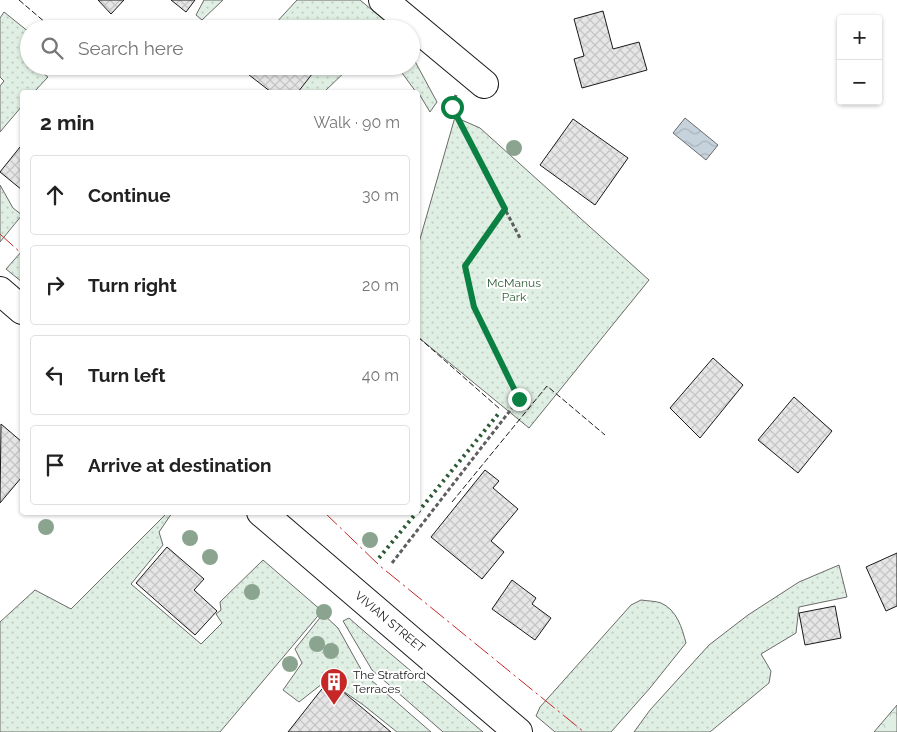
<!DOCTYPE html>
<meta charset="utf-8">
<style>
body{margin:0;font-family:Raleway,sans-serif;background:#f2f2f2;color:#222}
.controls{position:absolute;right:15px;top:15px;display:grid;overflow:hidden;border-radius:5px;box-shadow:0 1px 4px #0004}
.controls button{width:45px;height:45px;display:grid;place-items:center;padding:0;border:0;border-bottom:1px solid #e0e0e0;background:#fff;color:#222;font:25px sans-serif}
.stop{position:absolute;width:15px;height:15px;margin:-11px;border:4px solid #0b8043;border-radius:50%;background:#fff}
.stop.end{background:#0b8043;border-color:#fff;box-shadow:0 1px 5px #0008}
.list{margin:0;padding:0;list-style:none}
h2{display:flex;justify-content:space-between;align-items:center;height:65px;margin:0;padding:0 20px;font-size:21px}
h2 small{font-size:16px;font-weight:400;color:#767676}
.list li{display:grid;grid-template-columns:32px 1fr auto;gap:15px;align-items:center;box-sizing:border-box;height:80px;margin:0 10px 10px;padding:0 10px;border:1px solid #e0e0e0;border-radius:5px}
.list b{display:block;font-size:19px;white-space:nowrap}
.list em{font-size:16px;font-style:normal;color:#767676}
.icon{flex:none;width:28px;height:28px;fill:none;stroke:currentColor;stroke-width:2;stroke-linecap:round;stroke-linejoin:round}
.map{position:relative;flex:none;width:897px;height:732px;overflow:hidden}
.search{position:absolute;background:#fff;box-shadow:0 1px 4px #0004;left:20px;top:20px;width:400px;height:55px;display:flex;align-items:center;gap:12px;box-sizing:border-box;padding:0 18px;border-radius:28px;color:#767676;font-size:19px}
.panel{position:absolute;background:#fff;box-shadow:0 1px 4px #0004;left:20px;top:90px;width:400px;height:425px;border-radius:5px}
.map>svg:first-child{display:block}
.grass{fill:url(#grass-dots);stroke:#6a6a6a}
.forest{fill:url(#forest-crowns);stroke:#6a6a6a}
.water{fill:url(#water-waves);stroke:#6a6a6a}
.building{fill:url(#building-cross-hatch);stroke:#1a1a1a}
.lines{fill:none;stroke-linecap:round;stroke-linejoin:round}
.minor-casing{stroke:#1a1a1a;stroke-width:30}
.major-casing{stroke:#1a1a1a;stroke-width:30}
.path{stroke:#5f5f5f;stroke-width:3;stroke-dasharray:4 2.5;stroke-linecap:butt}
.minor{stroke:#fff;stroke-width:28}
.major{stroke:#fff;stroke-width:28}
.hedge{stroke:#2b5a34;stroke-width:4;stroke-dasharray:2.5 4;stroke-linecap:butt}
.fence{stroke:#1a1a1a;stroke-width:1;stroke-dasharray:6 2.5;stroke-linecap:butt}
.power{stroke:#c62828;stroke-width:1;stroke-dasharray:18 4 2.5 4;stroke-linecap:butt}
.tree{fill:#8aa48f}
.route{stroke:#0b8043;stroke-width:6}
.labels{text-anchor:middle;stroke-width:4;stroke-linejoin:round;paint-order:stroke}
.park-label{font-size:12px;fill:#2b5a34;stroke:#fff}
.street-label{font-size:12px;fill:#1a1a1a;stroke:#fff}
.poi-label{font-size:12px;fill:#1a1a1a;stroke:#fff;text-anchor:start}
</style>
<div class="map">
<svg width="897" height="732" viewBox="0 0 897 732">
<defs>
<pattern id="grass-dots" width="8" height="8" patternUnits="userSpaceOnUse" patternTransform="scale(1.25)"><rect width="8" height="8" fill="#e0efe3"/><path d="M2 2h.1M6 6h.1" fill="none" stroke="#c0ccc2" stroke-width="1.8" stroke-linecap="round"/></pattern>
<pattern id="forest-crowns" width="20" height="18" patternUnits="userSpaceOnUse" patternTransform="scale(1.25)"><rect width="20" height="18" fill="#e0efe3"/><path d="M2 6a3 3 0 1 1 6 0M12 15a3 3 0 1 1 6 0" fill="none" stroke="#c0ccc2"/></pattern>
<pattern id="water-waves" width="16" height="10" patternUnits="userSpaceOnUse" patternTransform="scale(1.25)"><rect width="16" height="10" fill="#c6d2dc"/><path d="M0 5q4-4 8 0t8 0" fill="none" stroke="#aab4bc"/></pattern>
<pattern id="building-cross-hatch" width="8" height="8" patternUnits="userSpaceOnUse" patternTransform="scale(1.25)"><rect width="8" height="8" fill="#e6e6e6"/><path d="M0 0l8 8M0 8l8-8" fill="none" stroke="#c5c5c5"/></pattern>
</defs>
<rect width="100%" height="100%" fill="#fff"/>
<g class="grass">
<path d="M204 0H223L202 20 196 15Z"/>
<path d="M297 0H360L395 29H276L274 25Z"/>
<path d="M4 12 29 32V50L24 58 29 62V66H34L48 77 34 92H22V106L0 132V86L4 81 0 77V18Z"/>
<path d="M411 54 437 102 430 112 418 92H416L397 66H411Z"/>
<path d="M311 66H351L324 92H298Z"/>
<path d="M455 117 480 128 649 280 529 428 418 337V246Z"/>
<path d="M0 185 13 208 22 215 0 242Z"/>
<path d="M22 251V282L6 269Z"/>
<path d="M167 513H172L159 532 163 545 131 584 201 644 222 623 216 614 221 610 220 602 263 560 322 611 220 732H0V622L35 590 71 609Z"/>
<path d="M839 565 847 597 799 607 796 633 761 654 771 671 769 683 710 732H634L650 710 709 645 748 615 799 582Z"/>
<path d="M641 600C647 601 656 601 661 603 677 610 682 628 686 643L650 688 611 732H555L536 716 540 707 631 605Z"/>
<path d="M323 614 338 628 363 673 431 732H397L362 704 327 680 299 702 283 690 302 663 295 649Z"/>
<path d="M349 618 366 633 483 732H443L372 670 343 621Z"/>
</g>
<path class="forest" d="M897 705V732H874Z"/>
<path class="water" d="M685 118 718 145 706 160 673 133Z"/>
<g class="building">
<path d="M98 0H124L111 14Z"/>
<path d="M171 0H195L186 12Z"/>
<path d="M603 11 613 49 639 42 647 70 582 88 574 59 584 56 574 19Z"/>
<path d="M248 66H313L316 69 298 92H271L244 71Z"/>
<path d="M573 119 628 158 595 205 540 165Z"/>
<path d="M20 147 22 149V190L0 172Z"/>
<path d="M713 358 743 385 700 438 670 408Z"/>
<path d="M794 397 832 431 798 473 758 440Z"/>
<path d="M1 424 22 442V479L21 478 0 503Z"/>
<path d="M485 470 499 481 493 488 518 509 491 541 504 552 482 579 431 537Z"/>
<path d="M167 547 204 579 194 590 217 611 195 635 136 583Z"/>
<path d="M897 553V606L886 611 866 567Z"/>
<path d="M512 580 536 598 532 604 551 618 535 640 492 609Z"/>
<path d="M835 606 841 638 805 645 799 613Z"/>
<path d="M329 680 391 732H288Z"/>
</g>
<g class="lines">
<defs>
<path id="minor" d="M383 0 484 84"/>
<g id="major">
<path d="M0 291 22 310"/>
<path d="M261 512 518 732"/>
</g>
</defs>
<use href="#minor" class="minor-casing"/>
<use href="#major" class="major-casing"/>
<g class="path">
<path d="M456 95 452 107 521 240"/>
<path d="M392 563 519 399 475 307 465 266 505 209"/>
</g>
<use href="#minor" class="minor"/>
<use href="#major" class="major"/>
<g class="hedge">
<path d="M418 512 499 413"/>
<path d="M379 558 417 512"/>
</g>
<g class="fence">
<path d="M19 0 53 29"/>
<path d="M418 337 501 410"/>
<path d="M452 502 547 386 605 435"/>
</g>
<g class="power">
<path d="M0 234 22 254"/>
<path d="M324 512 380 566 584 732"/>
</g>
</g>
<g class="tree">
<circle cx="514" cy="148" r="8"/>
<circle cx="46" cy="527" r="8"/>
<circle cx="190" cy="538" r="8"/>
<circle cx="370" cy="540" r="8"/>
<circle cx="210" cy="557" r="8"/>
<circle cx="252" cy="592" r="8"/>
<circle cx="324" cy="612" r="8"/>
<circle cx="317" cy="644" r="8"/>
<circle cx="331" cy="651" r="8"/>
<circle cx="290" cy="664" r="8"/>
</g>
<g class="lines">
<path class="route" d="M452 107 505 209 465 266 474 307 519 399"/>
</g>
<defs>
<symbol id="building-pin" viewBox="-11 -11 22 30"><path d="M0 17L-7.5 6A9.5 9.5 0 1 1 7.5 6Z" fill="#c62828" stroke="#fff"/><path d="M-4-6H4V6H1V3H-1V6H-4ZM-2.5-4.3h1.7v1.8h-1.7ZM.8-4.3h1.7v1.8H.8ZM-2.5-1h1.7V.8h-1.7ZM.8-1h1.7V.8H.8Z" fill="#fff"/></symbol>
</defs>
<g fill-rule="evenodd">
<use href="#building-pin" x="318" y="666" width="32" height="43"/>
</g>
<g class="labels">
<g class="park-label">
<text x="514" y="287">McManus<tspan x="514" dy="14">Park</tspan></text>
</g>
<g class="street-label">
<text transform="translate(390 622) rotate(40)" y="4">VIVIAN STREET</text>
</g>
<g class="poi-label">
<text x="353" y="679">The Stratford<tspan x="353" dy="14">Terraces</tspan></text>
</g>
</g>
</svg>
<div class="controls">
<button>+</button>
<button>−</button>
</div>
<div class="stop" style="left:452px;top:107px"></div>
<div class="stop end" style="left:519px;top:399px"></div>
<div class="search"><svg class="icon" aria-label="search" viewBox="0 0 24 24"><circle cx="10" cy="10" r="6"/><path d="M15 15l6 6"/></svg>Search here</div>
<section class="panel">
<h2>2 min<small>Walk · 90 m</small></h2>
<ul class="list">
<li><svg class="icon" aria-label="ahead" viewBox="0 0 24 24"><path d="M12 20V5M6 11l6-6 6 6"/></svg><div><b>Continue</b></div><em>30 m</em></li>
<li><svg class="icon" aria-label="right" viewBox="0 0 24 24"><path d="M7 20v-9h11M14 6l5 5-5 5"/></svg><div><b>Turn right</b></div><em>20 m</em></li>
<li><svg class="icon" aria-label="left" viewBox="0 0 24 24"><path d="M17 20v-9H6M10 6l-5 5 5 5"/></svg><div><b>Turn left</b></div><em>40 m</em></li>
<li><svg class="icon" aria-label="arrive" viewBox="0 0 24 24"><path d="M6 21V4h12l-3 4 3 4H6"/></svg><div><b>Arrive at destination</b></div></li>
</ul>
</section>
</div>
